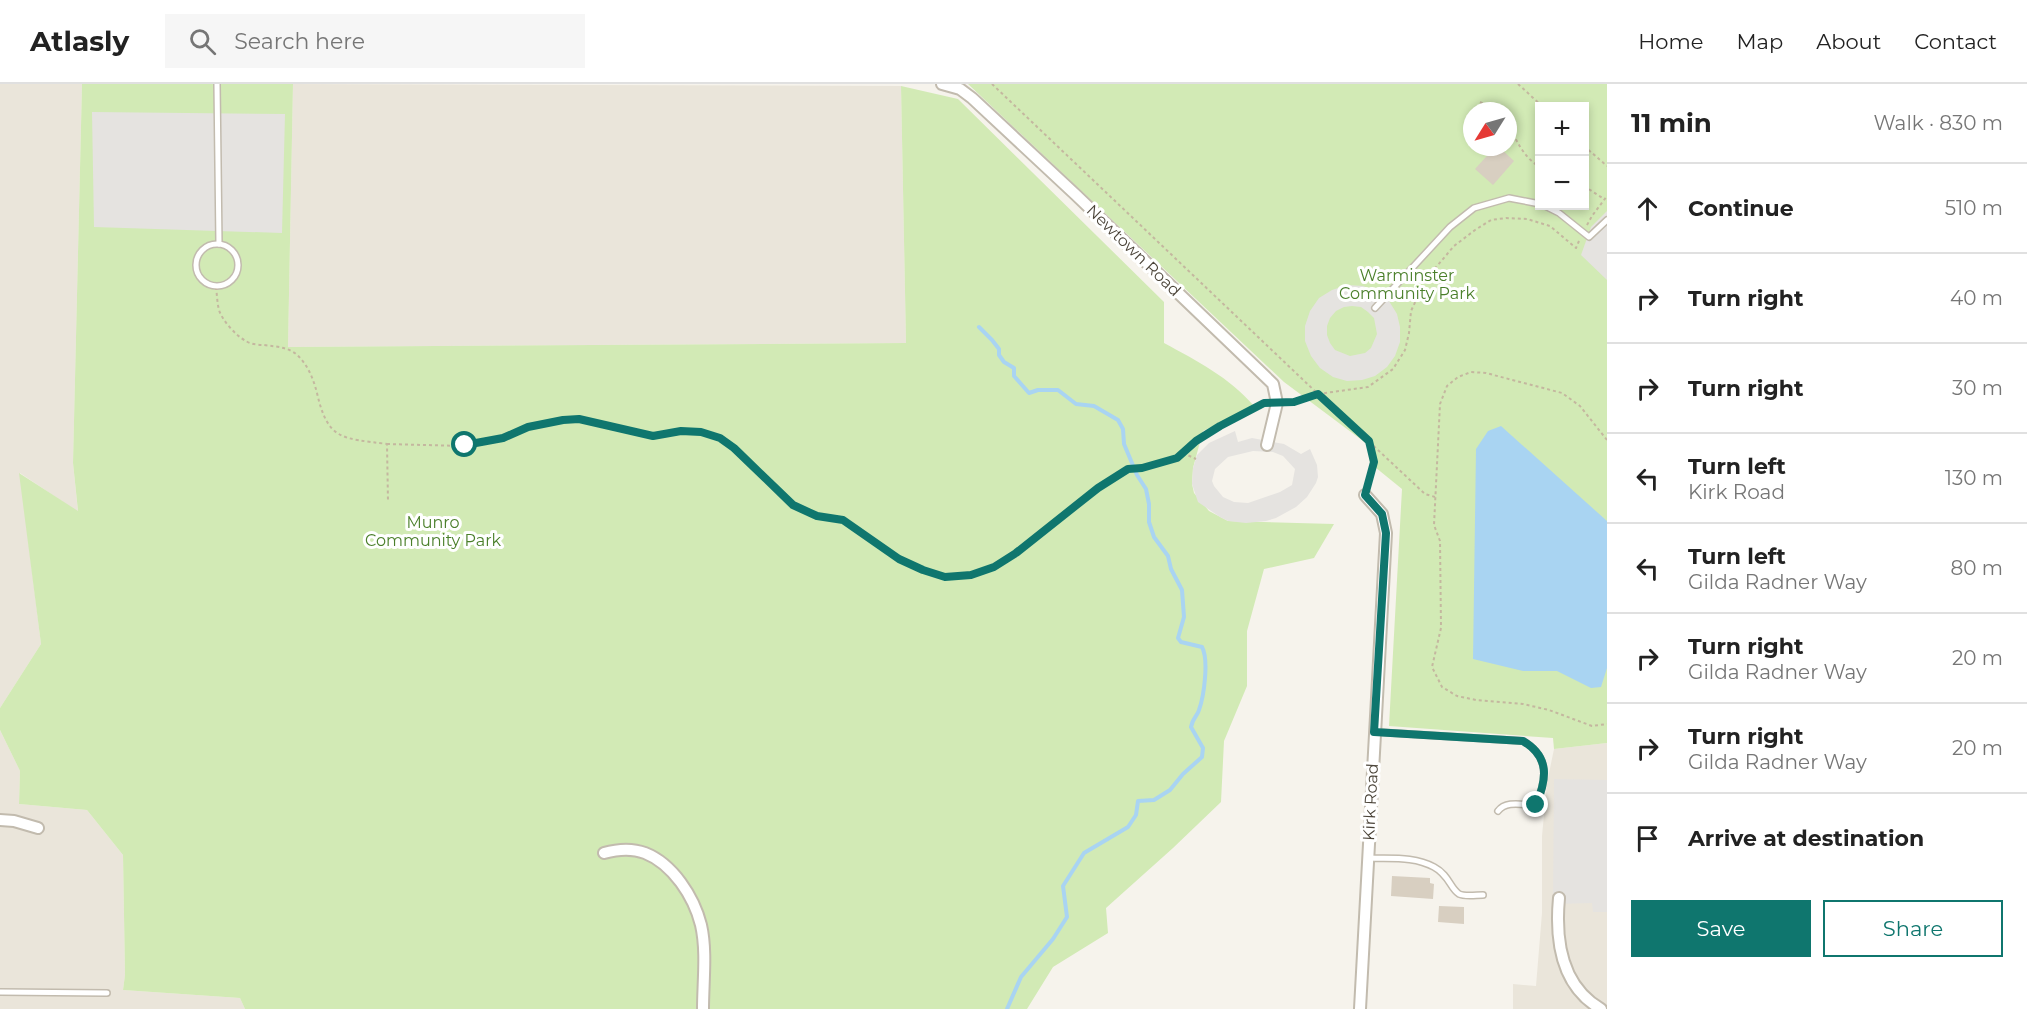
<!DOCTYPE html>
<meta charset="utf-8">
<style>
body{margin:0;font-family:Montserrat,sans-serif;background:#f6f6f6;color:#222}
.controls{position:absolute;right:18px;top:18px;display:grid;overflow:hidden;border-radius:0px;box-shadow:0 3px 9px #0003}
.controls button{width:54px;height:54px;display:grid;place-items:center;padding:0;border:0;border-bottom:2px solid #e0e0e0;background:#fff;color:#222;font:30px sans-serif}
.compass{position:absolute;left:1463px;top:18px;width:54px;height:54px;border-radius:50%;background:#fff;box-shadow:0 3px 9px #0003;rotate:233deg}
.stop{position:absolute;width:18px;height:18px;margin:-14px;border:4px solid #0f766e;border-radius:50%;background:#fff}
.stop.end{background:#0f766e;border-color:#fff;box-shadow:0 2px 6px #0008}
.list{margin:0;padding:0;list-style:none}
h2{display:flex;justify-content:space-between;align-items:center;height:78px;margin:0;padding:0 24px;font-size:26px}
h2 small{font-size:20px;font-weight:400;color:#767676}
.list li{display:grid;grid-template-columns:39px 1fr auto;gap:18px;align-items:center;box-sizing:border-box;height:90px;padding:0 24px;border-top:2px solid #e0e0e0}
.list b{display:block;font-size:22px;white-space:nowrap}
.list p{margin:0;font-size:20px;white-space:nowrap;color:#767676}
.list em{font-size:20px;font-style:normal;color:#767676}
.actions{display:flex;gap:12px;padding:18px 24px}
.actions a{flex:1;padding:14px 0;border:2px solid #0f766e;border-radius:0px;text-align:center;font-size:21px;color:#0f766e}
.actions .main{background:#0f766e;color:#fff}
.icon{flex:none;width:33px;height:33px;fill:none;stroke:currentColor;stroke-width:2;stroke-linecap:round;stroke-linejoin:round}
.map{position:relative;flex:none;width:1607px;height:925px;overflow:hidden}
header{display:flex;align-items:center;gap:36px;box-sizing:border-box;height:84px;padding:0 30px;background:#fff;border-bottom:2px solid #e0e0e0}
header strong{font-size:28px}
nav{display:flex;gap:33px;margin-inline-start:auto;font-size:21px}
.search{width:420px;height:54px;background:#f6f6f6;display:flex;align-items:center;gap:15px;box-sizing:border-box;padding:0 21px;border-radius:0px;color:#767676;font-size:22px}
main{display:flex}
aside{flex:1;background:#fff}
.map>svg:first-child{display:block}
.residential{fill:#eae5da}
.green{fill:#d2eab5;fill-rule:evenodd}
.parking{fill:#e5e3e0;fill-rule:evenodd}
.water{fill:#a9d4f2}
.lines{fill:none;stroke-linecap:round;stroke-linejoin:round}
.stream{stroke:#a9d4f2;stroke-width:4}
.building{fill:#d8cfc1}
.service-casing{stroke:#c2bbae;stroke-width:8}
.minor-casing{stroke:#c2bbae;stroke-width:14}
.path{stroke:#c4b79f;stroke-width:2;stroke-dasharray:3 3;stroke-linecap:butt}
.service{stroke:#fff;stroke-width:5}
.minor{stroke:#fff;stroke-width:10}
.route{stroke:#0f766e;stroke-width:8}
.labels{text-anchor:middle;stroke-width:6;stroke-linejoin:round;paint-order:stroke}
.street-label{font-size:16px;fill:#4b4439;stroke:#fff}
.park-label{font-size:16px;fill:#4a7f2a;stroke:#fff}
</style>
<header>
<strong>Atlasly</strong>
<div class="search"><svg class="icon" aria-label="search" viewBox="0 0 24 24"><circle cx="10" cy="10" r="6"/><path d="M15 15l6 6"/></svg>Search here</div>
<nav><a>Home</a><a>Map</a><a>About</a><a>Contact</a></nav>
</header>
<main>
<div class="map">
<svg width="1607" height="925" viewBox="0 0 1607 925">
<rect width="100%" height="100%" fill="#f6f3ec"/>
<g class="residential">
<path d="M0 0H82L73 379 78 428 20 389 41 560 0 624Z"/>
<path d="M293 0 901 2 906 259 288 263Z"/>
<path d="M0 646 20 687 19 720 87 726 123 771 125 891 123 906 240 914 245 925H0Z"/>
<path d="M1607 659V925H1513V900L1536 902 1542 829V752L1547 699 1554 665Z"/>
</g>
<g class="green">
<path d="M82 0H293L288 263 906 259 901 2 958 15 1164 218V259C1197 277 1229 293 1254 322L1203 347 1193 384 1192 400 1194 409 1209 427 1228 437 1334 440 1314 474 1264 485 1247 547V602L1224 657 1221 718 1173 764 1106 824 1108 849 1053 883 1027 925H245L240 914 123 906 125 891 123 771 87 726 19 720 20 687 0 646V624L41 560 19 389 78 427 73 379Z"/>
<path d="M968 0H1607V659L1554 665 1553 654 1389 642 1402 405 1370 379 1367 360 1284 298ZM1540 22H1584V122H1540ZM1472 27H1508V63H1472Z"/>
</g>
<g class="parking">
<path d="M92 28 285 30 282 149 94 143Z"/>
<path d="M1607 127V196L1581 171 1591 143Z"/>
<path d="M1347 201 1363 202 1378 208 1389 217 1397 230 1400 243V258L1395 272 1387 283 1375 292 1362 296 1347 297 1333 293 1320 284 1311 272 1305 257V242L1310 227 1319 214 1332 206ZM1352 222 1361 223 1368 228 1374 234 1377 250 1371 264 1365 269 1350 272 1335 266 1330 259 1327 251V242L1330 234 1336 227 1344 223Z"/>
<path d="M1235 347 1238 358 1252 354 1284 360 1301 370 1310 365 1317 381 1318 393 1316 399 1307 413 1296 423 1276 434 1266 437 1246 439 1228 437 1220 433 1198 418 1192 400 1193 384 1197 371 1209 359ZM1253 367 1273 368 1283 372 1295 385 1292 401 1280 408 1248 419 1234 418 1223 413 1214 402 1212 397 1215 385 1228 373Z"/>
<path d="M1554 695 1607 696V828H1593L1592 819 1553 820Z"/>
</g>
<path class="water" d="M1501 342 1607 437V584L1601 603 1591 604 1557 587H1523L1473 575 1476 365 1488 347Z"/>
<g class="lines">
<path class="stream" d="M979 243 992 256 999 265V271L1004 278 1014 284V292L1029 309 1038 306H1058L1076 320 1094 322 1118 336 1123 345 1124 360 1137 391 1146 405 1149 420V438L1154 453 1168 472 1171 485 1182 506 1184 533 1178 554 1181 558 1202 563C1209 576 1204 612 1199 626 1197 633 1193 633 1191 643L1203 664 1202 673 1183 690 1170 706 1154 716 1138 717 1136 731 1128 743 1084 769 1063 802 1067 833 1053 855 1021 893 1007 925"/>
</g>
<g class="building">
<path d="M1495 63H1499L1514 77 1493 101 1475 85Z"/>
<path d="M1392 792 1430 794V799L1434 800 1433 815 1391 812Z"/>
<path d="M1439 822 1464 823V840L1438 838Z"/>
</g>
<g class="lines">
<defs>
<g id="service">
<path d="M217 0 219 160"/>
<path d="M1545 122 1559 129 1589 153 1607 136"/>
<circle cx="217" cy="181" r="21"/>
<path d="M1375 224 1450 143 1474 124 1509 114 1540 120"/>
<path d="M1376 648 1523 657C1550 673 1547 695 1536 721 1523 721 1506 716 1498 727"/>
<path d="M1369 774C1391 775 1414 772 1434 783 1449 791 1450 804 1459 810 1465 813 1476 811 1483 811"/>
<path d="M0 908 107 909"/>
</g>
<g id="minor">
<path d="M942 0 960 5 972 14 1076 111 1273 300 1277 319 1267 361"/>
<path d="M0 736 14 737 38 744"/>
<path d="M604 769C618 765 632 764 645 769 673 780 694 813 701 841 707 867 703 898 703 925"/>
<path d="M1559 814C1555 857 1561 902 1601 925"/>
<path d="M1360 925 1386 449 1382 430 1365 411"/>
</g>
</defs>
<use href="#service" class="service-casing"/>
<use href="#minor" class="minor-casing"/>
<g class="path">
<path d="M992 0 1318 310 1368 303 1393 285 1405 266 1409 249 1411 227 1426 195 1454 162 1475 146 1491 136 1506 134 1527 135 1550 142 1576 164 1579 157"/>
<path d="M1518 0 1542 22"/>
<path d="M1480 18 1498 27"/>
<path d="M1508 39C1516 56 1523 73 1540 83"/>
<path d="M1584 62 1607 82"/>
<path d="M1584 102 1604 115"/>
<path d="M1587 141 1592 132 1607 112"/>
<path d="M216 203C217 210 217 218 219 226 222 236 236 252 246 257 250 260 258 261 264 261 279 263 291 263 301 275 309 284 314 297 317 309 328 357 342 354 387 360L388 418"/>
<path d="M1287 318 1318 310 1425 410 1435 413"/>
<path d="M1607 356 1580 322 1562 309 1486 289 1471 288 1458 293 1447 302 1440 320 1434 441 1440 457 1441 544 1432 583 1442 603 1457 612 1476 616 1523 620 1549 626 1592 642 1607 640"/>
<path d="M387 360 462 362 503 354 543 339 579 335 653 352 681 347 701 349 720 354 734 364 793 421 817 432 843 437 899 475 923 486 946 493 971 491 995 483 1016 469 1076 420 1117 391 1128 385 1142 384 1177 374 1196 357 1220 342 1266 319"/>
<path d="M1183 369 1196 375"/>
<path d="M1368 401 1374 378 1369 357"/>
</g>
<use href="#service" class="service"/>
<use href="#minor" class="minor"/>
</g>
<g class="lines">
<path class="route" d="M465 361 503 354 528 343 563 336 579 335 653 352 681 347 701 348 720 354 734 364 793 421 817 432 843 436 899 475 923 486 945 493 971 491 994 483 1016 469 1098 404 1128 385 1142 384 1177 374 1196 357 1220 342 1264 319 1294 318 1318 310 1369 357 1374 378 1365 411 1382 430 1386 449 1374 648 1523 657C1550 673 1547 695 1536 721"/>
</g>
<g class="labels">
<g class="street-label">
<text transform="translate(1134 166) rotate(44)" y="6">Newtown Road</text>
<text transform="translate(1370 718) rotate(-87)" y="6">Kirk Road</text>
</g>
<g class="park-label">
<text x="1407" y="197">Warminster<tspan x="1407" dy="18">Community Park</tspan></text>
<text x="433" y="444">Munro<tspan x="433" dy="18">Community Park</tspan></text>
</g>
</g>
</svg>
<div class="controls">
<button>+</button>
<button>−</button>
</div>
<svg class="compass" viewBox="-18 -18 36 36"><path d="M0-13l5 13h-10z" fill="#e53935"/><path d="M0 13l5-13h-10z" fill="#767676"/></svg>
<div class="stop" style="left:465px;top:361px"></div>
<div class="stop end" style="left:1536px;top:721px"></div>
</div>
<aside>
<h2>11 min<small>Walk · 830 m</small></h2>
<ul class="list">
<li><svg class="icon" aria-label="ahead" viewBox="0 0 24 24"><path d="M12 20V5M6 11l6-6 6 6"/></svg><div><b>Continue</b></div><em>510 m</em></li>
<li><svg class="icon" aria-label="right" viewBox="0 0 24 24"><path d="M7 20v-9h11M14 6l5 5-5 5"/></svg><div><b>Turn right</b></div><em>40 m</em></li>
<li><svg class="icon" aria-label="right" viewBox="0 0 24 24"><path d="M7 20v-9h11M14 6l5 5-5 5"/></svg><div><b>Turn right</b></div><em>30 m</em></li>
<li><svg class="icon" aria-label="left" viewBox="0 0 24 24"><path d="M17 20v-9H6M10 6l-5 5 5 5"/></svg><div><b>Turn left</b><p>Kirk Road</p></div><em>130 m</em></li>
<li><svg class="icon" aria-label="left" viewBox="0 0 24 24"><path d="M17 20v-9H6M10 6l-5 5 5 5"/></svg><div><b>Turn left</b><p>Gilda Radner Way</p></div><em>80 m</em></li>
<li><svg class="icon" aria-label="right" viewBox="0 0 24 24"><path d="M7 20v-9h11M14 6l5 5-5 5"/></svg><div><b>Turn right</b><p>Gilda Radner Way</p></div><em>20 m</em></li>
<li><svg class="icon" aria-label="right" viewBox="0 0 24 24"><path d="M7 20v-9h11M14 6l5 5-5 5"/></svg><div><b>Turn right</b><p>Gilda Radner Way</p></div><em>20 m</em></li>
<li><svg class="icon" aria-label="arrive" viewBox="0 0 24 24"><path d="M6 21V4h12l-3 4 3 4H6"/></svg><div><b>Arrive at destination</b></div></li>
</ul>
<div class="actions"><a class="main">Save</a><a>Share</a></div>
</aside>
</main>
